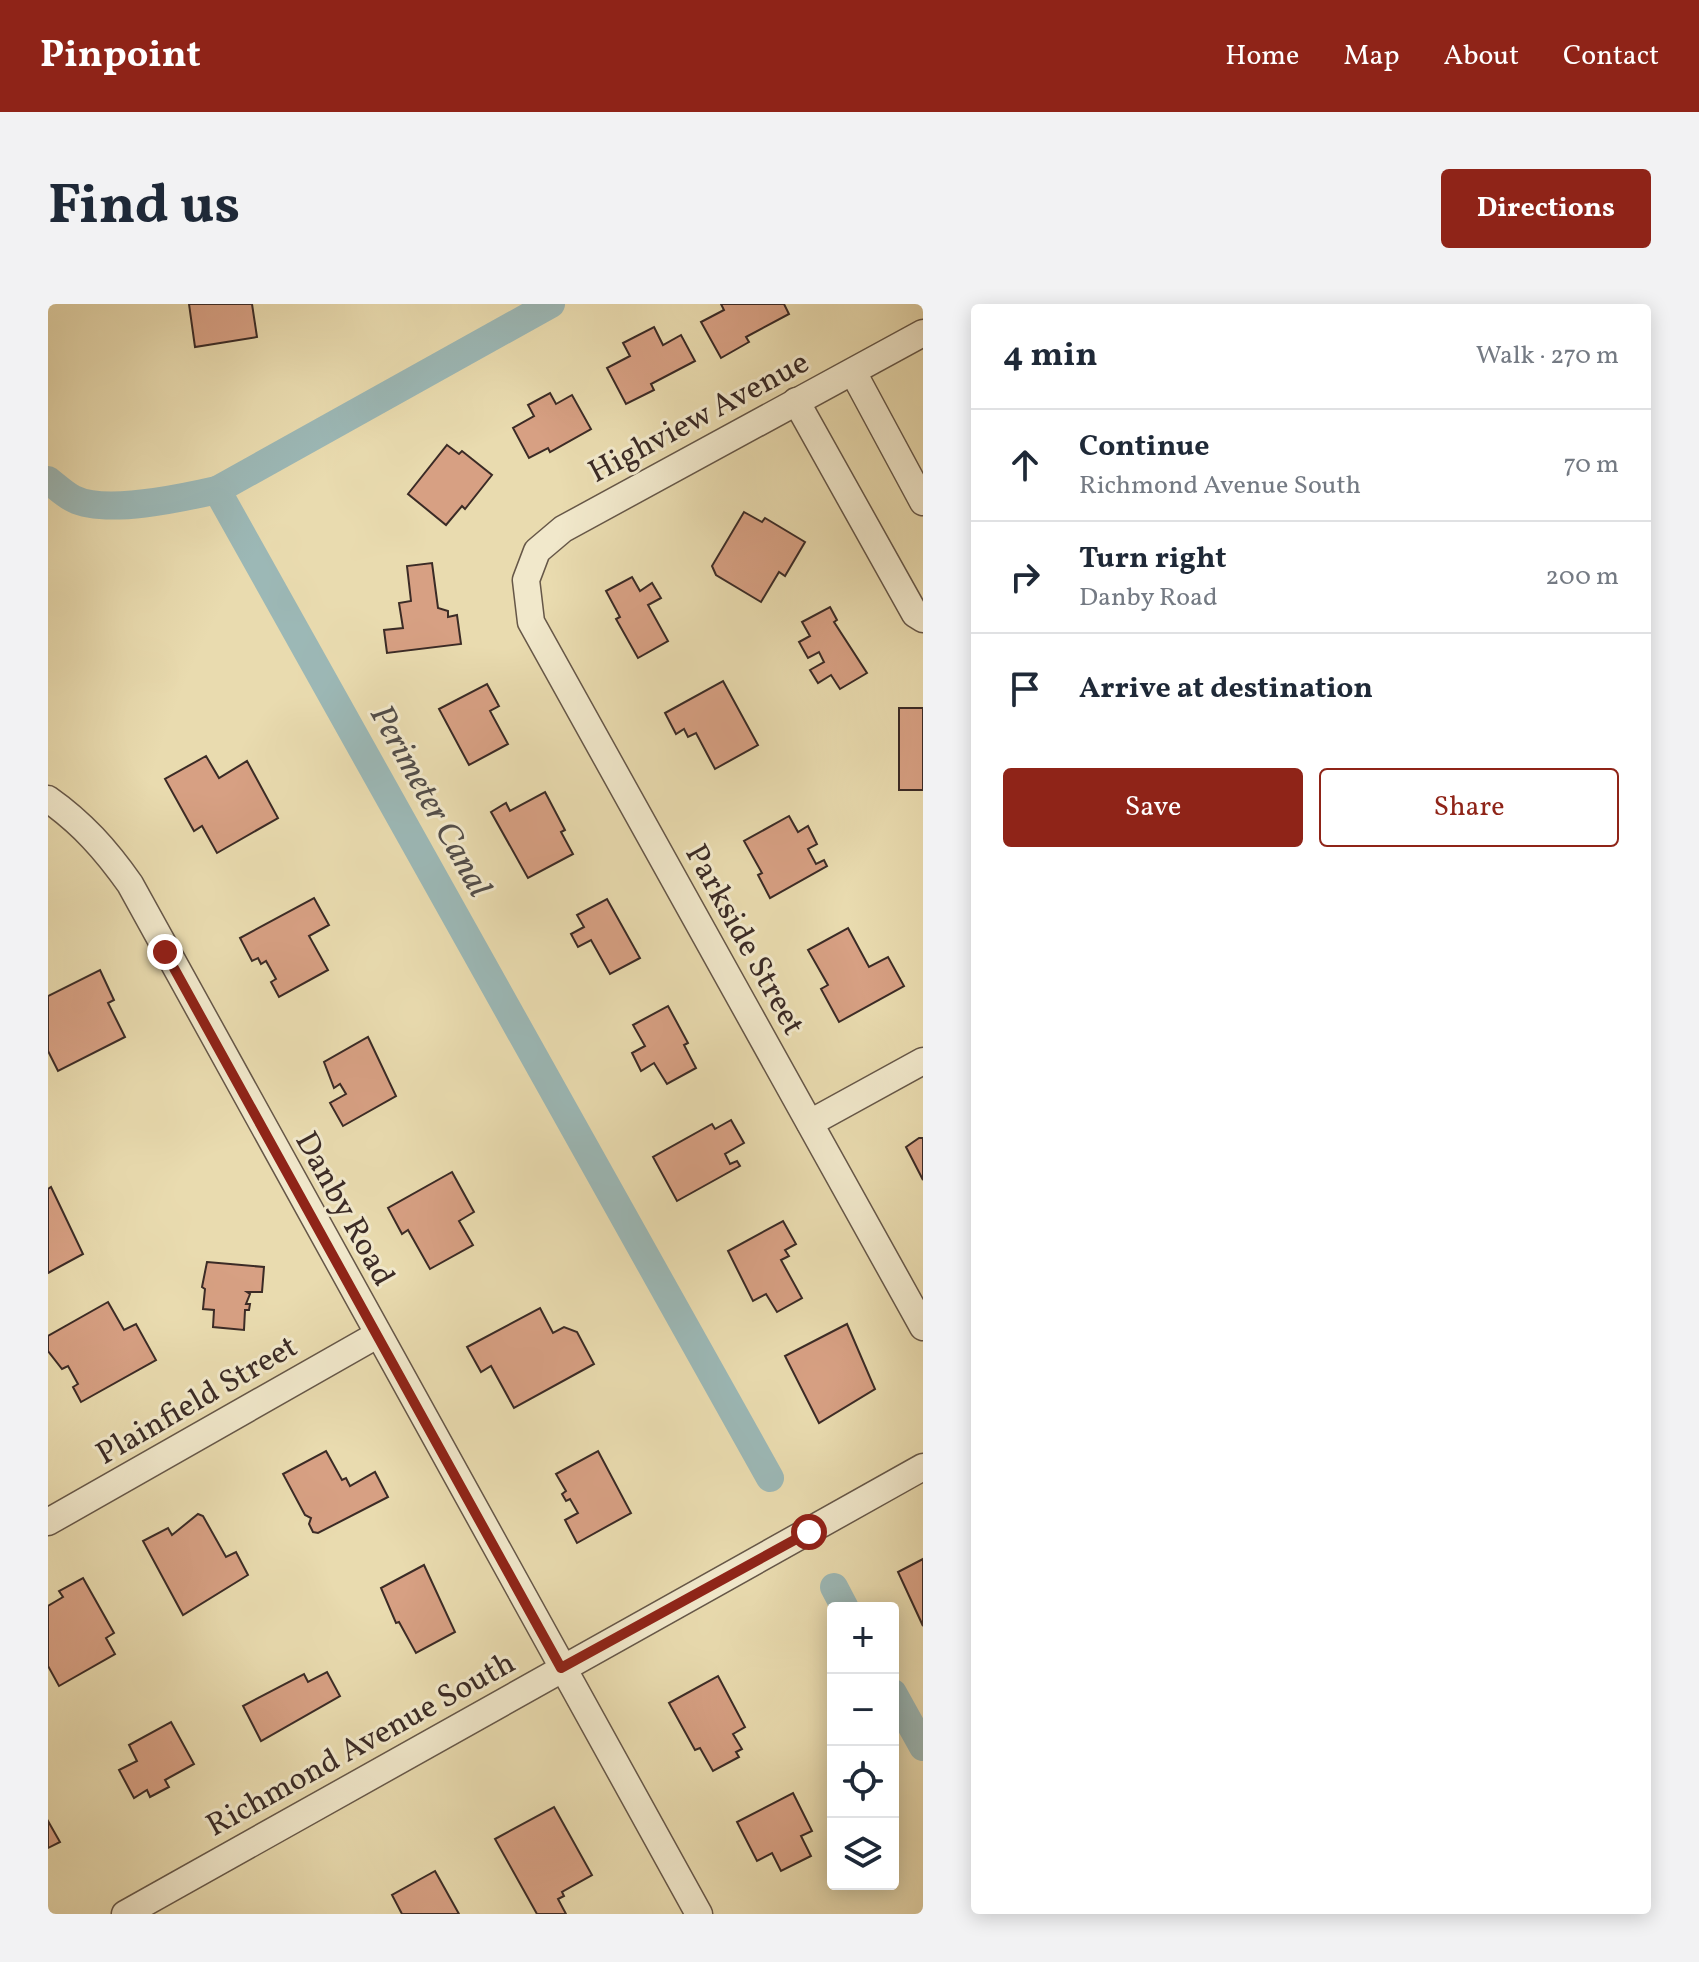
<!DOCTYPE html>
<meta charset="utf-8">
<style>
body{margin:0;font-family:Vollkorn,serif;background:#f2f2f3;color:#1f2937}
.controls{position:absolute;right:24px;bottom:24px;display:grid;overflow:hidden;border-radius:8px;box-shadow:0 4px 20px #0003}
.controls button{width:72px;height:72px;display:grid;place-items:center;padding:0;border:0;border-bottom:2px solid #e0e1e3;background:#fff;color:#1f2937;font:40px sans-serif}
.stop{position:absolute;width:24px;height:24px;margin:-18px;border:6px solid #8f2418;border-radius:50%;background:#fff}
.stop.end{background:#8f2418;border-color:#fff;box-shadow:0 2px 8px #0008}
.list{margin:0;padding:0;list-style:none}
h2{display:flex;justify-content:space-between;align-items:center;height:104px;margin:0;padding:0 32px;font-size:34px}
h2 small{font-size:26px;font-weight:400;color:#747a83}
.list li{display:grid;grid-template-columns:52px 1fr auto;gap:24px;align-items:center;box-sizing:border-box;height:112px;padding:0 32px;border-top:2px solid #e0e1e3}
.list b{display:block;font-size:30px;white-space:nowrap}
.list p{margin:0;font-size:26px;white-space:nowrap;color:#747a83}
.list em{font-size:26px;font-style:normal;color:#747a83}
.actions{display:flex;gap:16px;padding:24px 32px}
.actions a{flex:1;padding:18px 0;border:2px solid #8f2418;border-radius:8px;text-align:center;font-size:28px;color:#8f2418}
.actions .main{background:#8f2418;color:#fff}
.icon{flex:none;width:44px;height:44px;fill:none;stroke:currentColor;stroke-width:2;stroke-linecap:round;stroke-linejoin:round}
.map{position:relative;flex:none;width:875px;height:1610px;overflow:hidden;border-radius:8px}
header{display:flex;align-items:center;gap:48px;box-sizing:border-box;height:112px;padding:0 40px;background:#8f2418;color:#fff}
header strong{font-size:38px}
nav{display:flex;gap:44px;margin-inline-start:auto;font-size:28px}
.intro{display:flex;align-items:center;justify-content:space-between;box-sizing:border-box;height:192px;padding:0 48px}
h1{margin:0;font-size:56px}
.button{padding:20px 36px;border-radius:8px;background:#8f2418;color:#fff;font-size:28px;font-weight:700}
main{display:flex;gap:48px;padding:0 48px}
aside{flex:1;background:#fff;border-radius:8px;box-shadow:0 4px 20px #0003}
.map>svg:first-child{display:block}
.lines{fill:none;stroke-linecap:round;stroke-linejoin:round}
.canal{stroke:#9cb8b6;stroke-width:28}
.building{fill:#d7a083;stroke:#3b2b26;stroke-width:2}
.minor-casing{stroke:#665748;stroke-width:29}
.minor{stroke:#f1e8cb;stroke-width:26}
.route{stroke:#8f2418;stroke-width:10}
.labels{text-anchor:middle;stroke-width:6;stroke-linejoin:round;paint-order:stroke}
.street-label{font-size:32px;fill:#3b2b26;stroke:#f1e8cb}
.water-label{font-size:34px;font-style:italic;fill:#534e4a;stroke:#f1e8cb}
</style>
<header>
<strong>Pinpoint</strong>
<nav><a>Home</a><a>Map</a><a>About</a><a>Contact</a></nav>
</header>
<div class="intro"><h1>Find us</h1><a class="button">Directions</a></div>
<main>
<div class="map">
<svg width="875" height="1610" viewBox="0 0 875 1610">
<rect width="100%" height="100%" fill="#e9dbaf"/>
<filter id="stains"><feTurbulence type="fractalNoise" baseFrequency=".0025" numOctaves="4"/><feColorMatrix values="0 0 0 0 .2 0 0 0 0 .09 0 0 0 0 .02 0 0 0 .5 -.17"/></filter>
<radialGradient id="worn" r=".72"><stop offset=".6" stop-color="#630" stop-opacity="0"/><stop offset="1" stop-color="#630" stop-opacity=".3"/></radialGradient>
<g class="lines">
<g class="canal">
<path d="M503 0 169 186 722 1174"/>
<path d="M0 176C8 182 17 191 26 195 58 211 134 194 169 186"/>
<path d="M786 1283 797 1304"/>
<path d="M845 1389 875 1443"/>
</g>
</g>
<g class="building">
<path d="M141 0H204L209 33 147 43Z"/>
<path d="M673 0H736L741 10 698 33 701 38 673 54 653 18 676 6Z"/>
<path d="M606 23 615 41 633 31 647 57 603 80 606 86 578 100 559 64 582 52 575 39Z"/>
<path d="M502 89 508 100 524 91 543 125 502 148 500 144 481 154 465 124 486 112 480 101Z"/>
<path d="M399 141 411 150 414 147 444 171 417 205 414 202 398 221 360 190Z"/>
<path d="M696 208 714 218 717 214 757 238 737 272 731 268 713 298 668 271 664 262Z"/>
<path d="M384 259 390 304 400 307V313L409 311 413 340 339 349 336 326 355 324 351 299 363 297 359 262Z"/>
<path d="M584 273 592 287 604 279 613 294 600 301 620 337 590 354 568 315 572 313 558 287Z"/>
<path d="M782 303 789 316 786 318 819 369 792 385 783 371 770 379 762 366 776 358 771 348 760 354 751 338 762 332 754 318Z"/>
<path d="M675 377 710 441 667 465 648 429 640 433 636 425 628 430 617 409Z"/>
<path d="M439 380 451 402 442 407 460 440 421 461 391 405Z"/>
<rect x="851" y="404" width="24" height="82"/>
<path d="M158 452 171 474 199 457 230 514 169 549 154 522 146 527 117 475Z"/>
<path d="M497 488 517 526 513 528 525 550 480 574 443 508 458 499 462 507Z"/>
<path d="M741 512 750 528 760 522 769 540 760 545 768 560 776 556 779 562 722 594 710 571 714 569 696 537Z"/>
<path d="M266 594 281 621 261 632 280 666 231 693 223 678 228 675 218 657 213 660 210 654 204 657 192 634Z"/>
<path d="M559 595 592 654 562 670 543 636 530 643 523 630 536 623 529 611Z"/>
<path d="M800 624 821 663 840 653 856 682 791 718 773 685 780 681 760 646Z"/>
<path d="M52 666 66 696 60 699 77 733 10 767 0 747V692Z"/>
<path d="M620 702 640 739 636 741 648 764 619 780 606 759 593 767 584 749 597 742 585 721Z"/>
<path d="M320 733 348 792 295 822 282 799 298 790 292 780 286 784 276 758Z"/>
<path d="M683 816 696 839 677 850 682 860 689 857 692 862 629 897 605 853 664 820 667 825Z"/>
<path d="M871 834H875V876L858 843Z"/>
<path d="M404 868 426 908 411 917 425 941 382 965 360 926 354 930 340 904Z"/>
<path d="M3 883 35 950 0 969V885Z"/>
<path d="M735 917 748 940 737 946 741 952 733 956 754 994 729 1008 718 990 705 997 680 947Z"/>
<path d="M159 958 216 963 214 988H199L202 990 198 1000H202L201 1006H197L196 1026 165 1023 166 1006 155 1005 157 985 154 983Z"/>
<path d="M60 998 76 1026 88 1020 108 1056 33 1098 25 1083 30 1080 20 1062 14 1065 0 1047V1032Z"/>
<path d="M492 1004 505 1029 516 1023 529 1028 546 1060 466 1104 443 1062 433 1068 419 1043Z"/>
<path d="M799 1020 827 1085 771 1119 737 1052Z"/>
<path d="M278 1147 294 1176 298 1174 302 1182 327 1168 340 1193 270 1229 265 1228 261 1220 263 1214 257 1211 235 1170Z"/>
<path d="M550 1147 583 1209 529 1239 517 1216 530 1209 522 1195 518 1197 514 1190 518 1187 508 1170Z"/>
<path d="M150 1210 155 1212 178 1253 188 1248 200 1271 135 1311 95 1237 120 1224 124 1231Z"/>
<path d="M875 1255V1322L850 1268Z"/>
<path d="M376 1261 407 1328 368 1349 351 1318 348 1319 333 1284Z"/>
<path d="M35 1274 66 1329 58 1334 67 1350 11 1382 0 1362V1302L15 1293 11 1287Z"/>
<path d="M279 1368 292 1392 213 1437 195 1402 256 1370 260 1378Z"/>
<path d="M670 1372 697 1423 685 1430 694 1445 688 1448 691 1453 665 1467 652 1444 647 1446 621 1399Z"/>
<path d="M123 1418 146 1460 117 1476 121 1483 102 1493 99 1486 86 1494 71 1466 89 1457 81 1441Z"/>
<path d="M745 1489 764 1527 753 1532 763 1552 733 1567 724 1549 709 1557 689 1518Z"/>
<path d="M506 1503 544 1571 514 1588 516 1592 510 1595 518 1610H489L447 1535Z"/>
<path d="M0 1517 12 1538 0 1544Z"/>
<path d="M387 1567 411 1610H354L344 1591Z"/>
</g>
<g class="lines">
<defs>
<g id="minor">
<path d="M875 29 515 225 489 247 478 276 483 318 875 1023"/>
<path d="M805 68 875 198"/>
<path d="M748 97 867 310 875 315"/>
<path d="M0 495C34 519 58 546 82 580L651 1610"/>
<path d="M762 819 875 757"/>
<path d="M0 1218 329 1031"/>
<path d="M77 1610 875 1163"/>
</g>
</defs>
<use href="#minor" class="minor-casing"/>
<use href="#minor" class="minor"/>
</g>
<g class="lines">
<path class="route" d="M117 648 513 1364 761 1228"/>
</g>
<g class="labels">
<g class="street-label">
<text transform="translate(650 112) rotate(-28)" y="11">Highview Avenue</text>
<text transform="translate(698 635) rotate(61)" y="11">Parkside Street</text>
<text transform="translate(298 904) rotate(61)" y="11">Danby Road</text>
<text transform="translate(148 1095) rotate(-30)" y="11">Plainfield Street</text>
<text transform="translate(312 1439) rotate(-29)" y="11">Richmond Avenue South</text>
</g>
<g class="water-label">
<text transform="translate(384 496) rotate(61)" y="12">Perimeter Canal</text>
</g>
</g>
<rect width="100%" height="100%" filter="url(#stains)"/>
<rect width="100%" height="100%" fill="url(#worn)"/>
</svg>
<div class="controls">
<button>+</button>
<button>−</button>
<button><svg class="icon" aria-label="locate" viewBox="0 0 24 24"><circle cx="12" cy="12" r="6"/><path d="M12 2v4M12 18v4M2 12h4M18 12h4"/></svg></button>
<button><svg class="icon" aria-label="layers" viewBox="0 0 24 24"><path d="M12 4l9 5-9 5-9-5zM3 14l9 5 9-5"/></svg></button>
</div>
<div class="stop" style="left:761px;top:1228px"></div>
<div class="stop end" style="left:117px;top:648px"></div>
</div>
<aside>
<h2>4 min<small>Walk · 270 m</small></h2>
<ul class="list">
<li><svg class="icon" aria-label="ahead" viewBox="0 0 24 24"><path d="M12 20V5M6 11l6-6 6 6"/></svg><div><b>Continue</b><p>Richmond Avenue South</p></div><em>70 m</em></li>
<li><svg class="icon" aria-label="right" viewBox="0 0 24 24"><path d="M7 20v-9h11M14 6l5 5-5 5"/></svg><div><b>Turn right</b><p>Danby Road</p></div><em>200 m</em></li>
<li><svg class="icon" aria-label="arrive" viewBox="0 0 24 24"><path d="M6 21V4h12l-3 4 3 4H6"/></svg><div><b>Arrive at destination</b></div></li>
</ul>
<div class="actions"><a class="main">Save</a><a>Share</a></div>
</aside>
</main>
